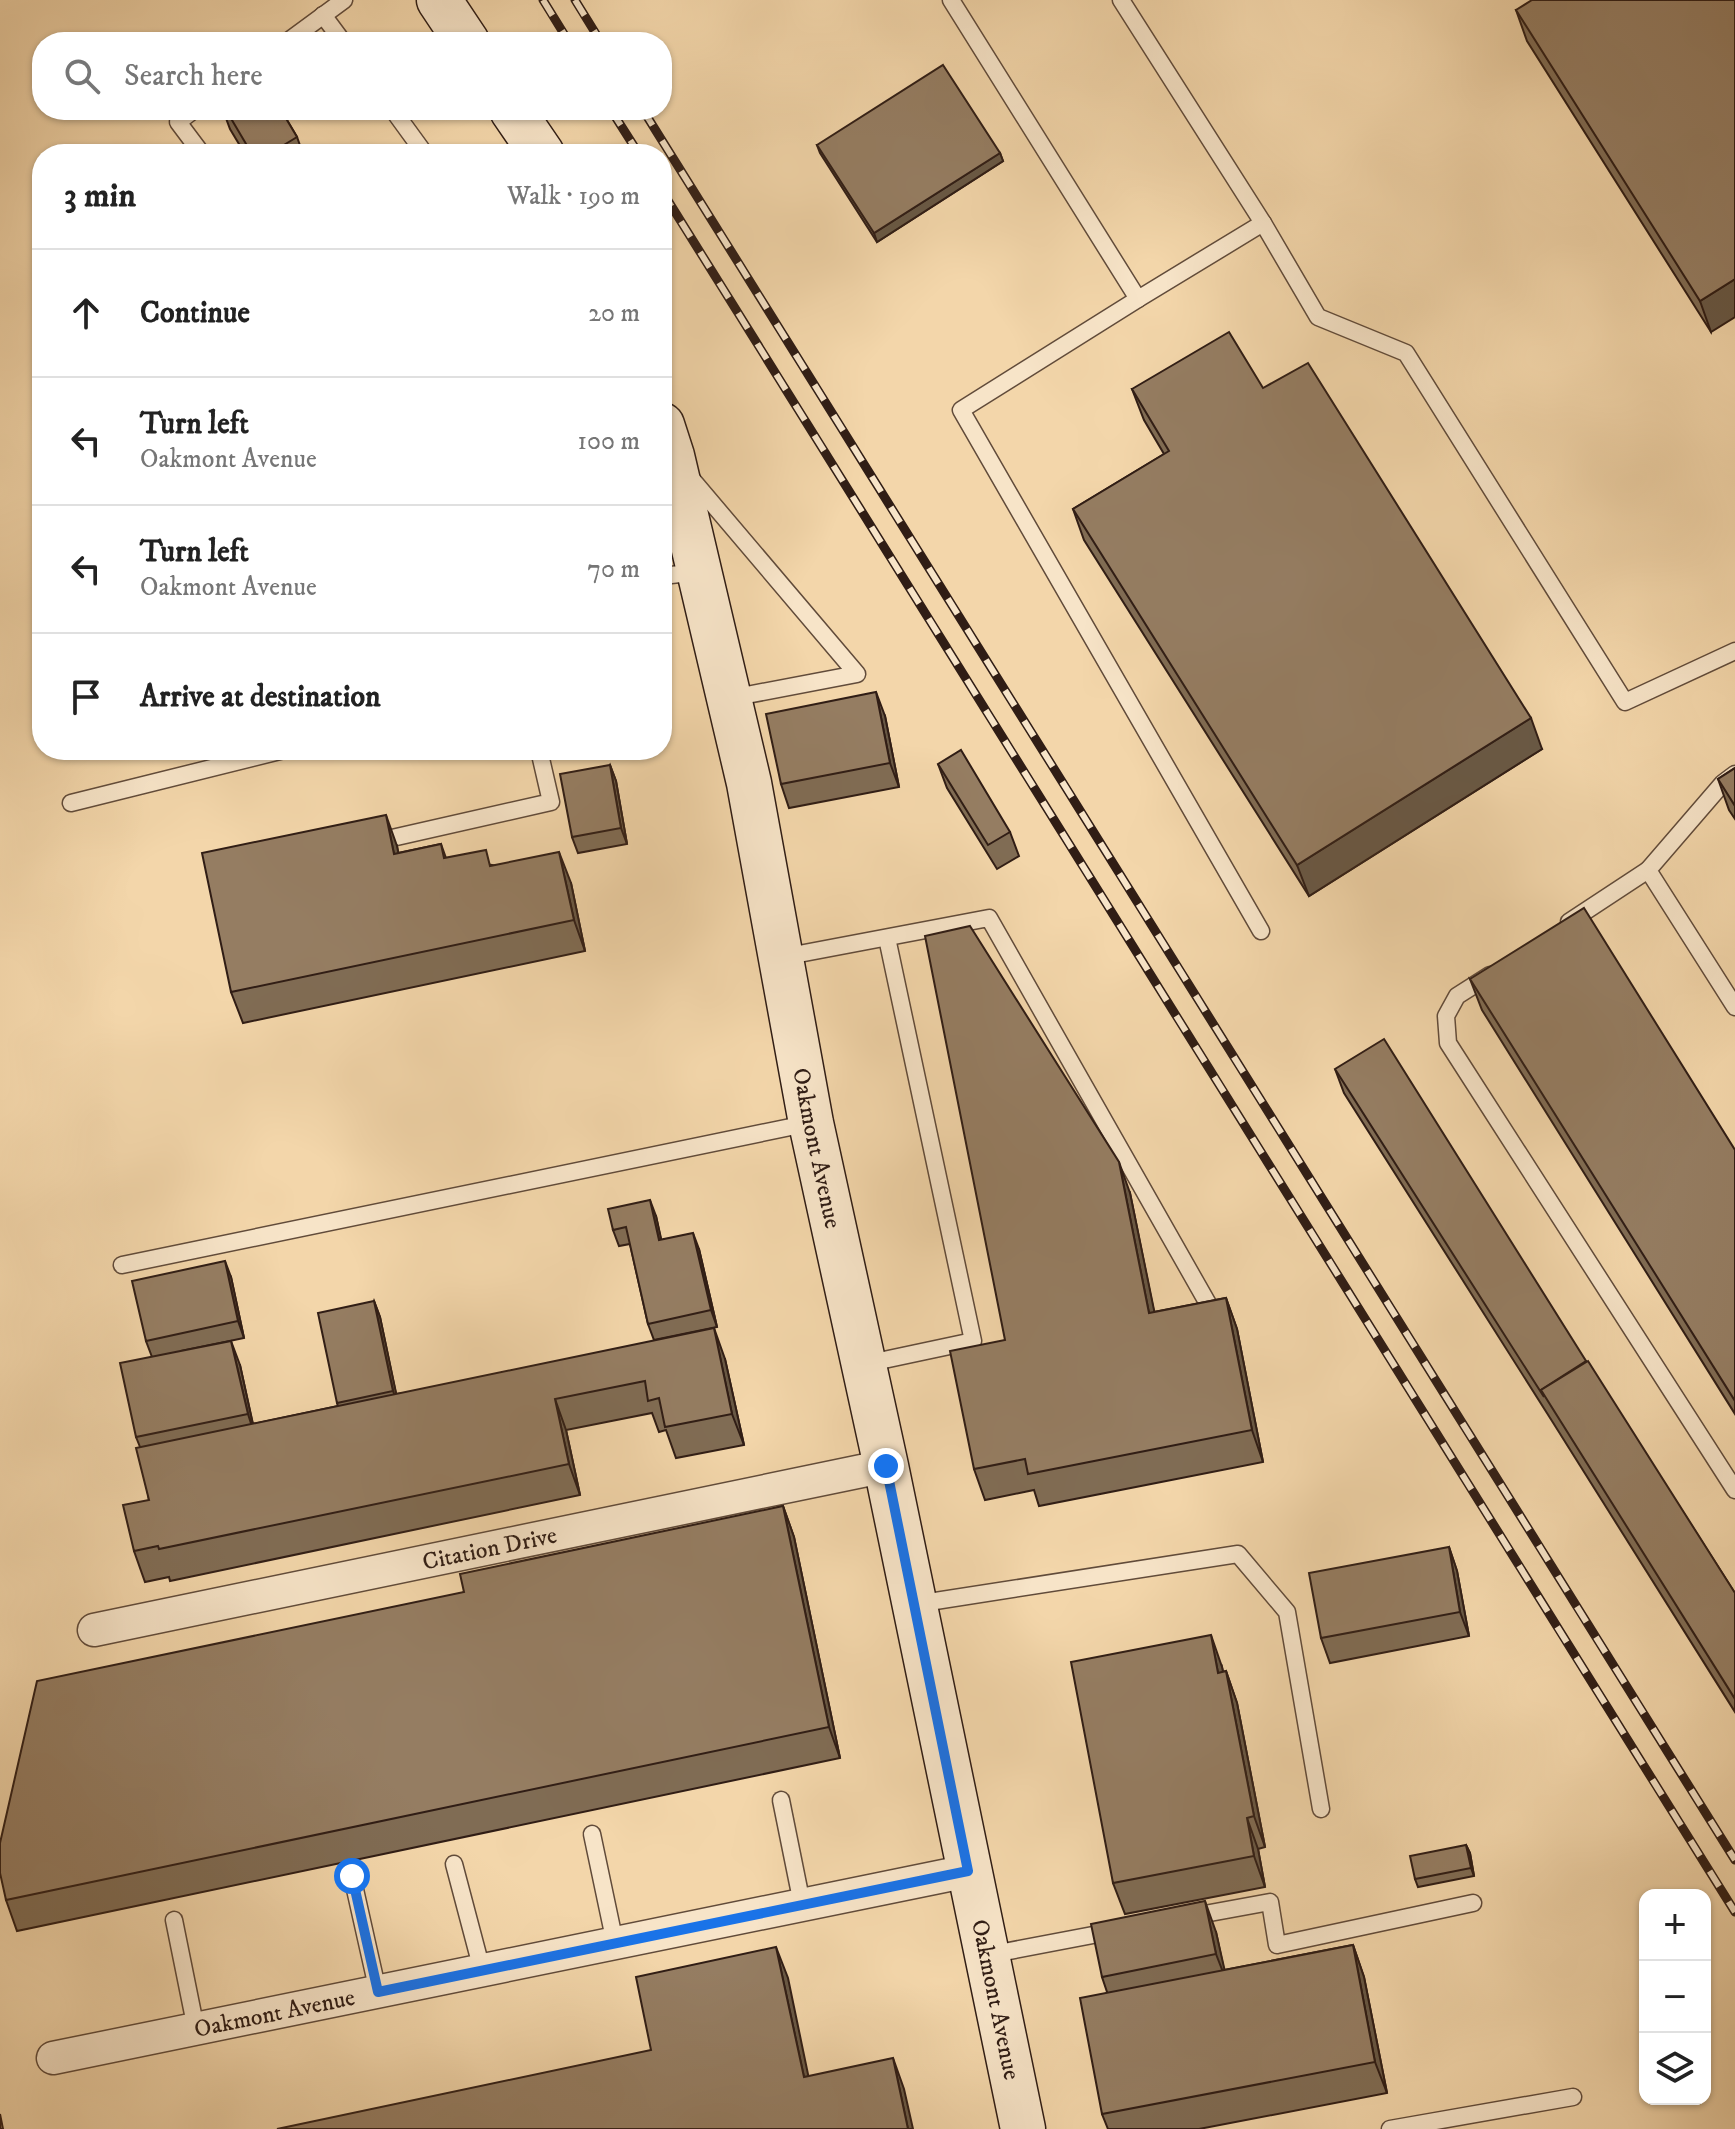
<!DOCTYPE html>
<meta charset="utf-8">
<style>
body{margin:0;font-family:"IM FELL DW Pica",serif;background:#f2f2f2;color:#222}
.controls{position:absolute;right:24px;bottom:24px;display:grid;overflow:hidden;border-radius:16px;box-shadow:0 2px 6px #0004}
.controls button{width:72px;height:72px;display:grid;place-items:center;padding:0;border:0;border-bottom:2px solid #e0e0e0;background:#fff;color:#222;font:40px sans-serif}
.stop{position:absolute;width:24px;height:24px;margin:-18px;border:6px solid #1a73e8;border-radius:50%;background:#fff}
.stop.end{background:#1a73e8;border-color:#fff;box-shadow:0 2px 8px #0008}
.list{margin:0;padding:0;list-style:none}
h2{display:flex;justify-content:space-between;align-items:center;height:104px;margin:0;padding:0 32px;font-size:34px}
h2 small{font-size:26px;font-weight:400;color:#767676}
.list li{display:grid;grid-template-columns:52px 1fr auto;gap:24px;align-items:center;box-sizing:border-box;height:128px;padding:0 32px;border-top:2px solid #e0e0e0}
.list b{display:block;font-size:30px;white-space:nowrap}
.list p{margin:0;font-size:26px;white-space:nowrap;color:#767676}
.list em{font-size:26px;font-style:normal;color:#767676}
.icon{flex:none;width:44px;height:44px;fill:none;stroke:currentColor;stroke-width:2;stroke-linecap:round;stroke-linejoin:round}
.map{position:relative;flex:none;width:1735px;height:2129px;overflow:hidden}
.search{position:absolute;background:#fff;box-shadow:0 2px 6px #0004;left:32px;top:32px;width:640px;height:88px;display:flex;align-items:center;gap:20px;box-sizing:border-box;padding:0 28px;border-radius:32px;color:#767676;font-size:30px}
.panel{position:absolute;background:#fff;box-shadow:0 2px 6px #0004;left:32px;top:144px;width:640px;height:616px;border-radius:32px}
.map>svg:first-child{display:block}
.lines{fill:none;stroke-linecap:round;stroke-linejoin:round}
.lane-casing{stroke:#614b3a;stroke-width:19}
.street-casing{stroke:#614b3a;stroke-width:35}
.secondary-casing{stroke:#301d15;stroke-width:47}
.lane{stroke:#f7e4c8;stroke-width:16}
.street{stroke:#f7e4c8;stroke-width:32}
.secondary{stroke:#f7e4c8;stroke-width:44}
.rail-casing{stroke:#301d15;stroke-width:9}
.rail{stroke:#f7e4c8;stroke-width:6;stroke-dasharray:18;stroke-linecap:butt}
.wall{fill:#806c54;stroke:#301d15;stroke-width:2}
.shaded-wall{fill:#685845;stroke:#301d15;stroke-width:2}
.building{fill:#957d62;stroke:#301d15;stroke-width:2}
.route{stroke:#1a73e8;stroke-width:10}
.labels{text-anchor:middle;stroke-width:6;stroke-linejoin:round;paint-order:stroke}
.street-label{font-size:24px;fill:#301d15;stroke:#f7e4c8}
</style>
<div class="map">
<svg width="1735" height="2129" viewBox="0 0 1735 2129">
<rect width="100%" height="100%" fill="#f3d6aa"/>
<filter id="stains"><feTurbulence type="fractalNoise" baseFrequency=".0025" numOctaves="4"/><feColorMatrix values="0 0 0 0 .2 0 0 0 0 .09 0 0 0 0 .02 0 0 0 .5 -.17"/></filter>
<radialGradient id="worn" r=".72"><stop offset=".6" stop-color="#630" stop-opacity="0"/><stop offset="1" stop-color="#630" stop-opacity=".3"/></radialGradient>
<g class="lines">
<defs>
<g id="lane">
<path d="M951 0 1138 299 1263 223 1318 317 1406 353 1625 702 1735 651"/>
<path d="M1121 0 1263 223"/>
<path d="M323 15 343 42"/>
<path d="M287 42 344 0"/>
<path d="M194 110 178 122 202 154"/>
<path d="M393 110 425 154"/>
<path d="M1138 299 961 410 1261 931"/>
<path d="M689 476 857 674 731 698"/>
<path d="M662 576 698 572"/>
<path d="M1735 774 1723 783 1648 870 1735 1007"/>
<path d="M71 803 284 750"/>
<path d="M392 838 551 802 539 750"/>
<path d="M1569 922 1648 870"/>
<path d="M783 957 989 918 1211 1309"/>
<path d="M1490 975 1457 996 1446 1016 1448 1043 1735 1490"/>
<path d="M122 1265 810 1123"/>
<path d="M865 1364 973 1341 887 938"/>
<path d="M916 1604 1238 1554 1287 1612 1321 1809"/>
<path d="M781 1800 802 1904"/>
<path d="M592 1834 615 1943"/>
<path d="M454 1864 482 1970"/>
<path d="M352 1876 378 1992"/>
<path d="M1188 1917 1270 1902 1277 1945 1473 1903"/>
<path d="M174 1920 196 2029"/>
<path d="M988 1955 1114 1931"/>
<path d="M1390 2129 1573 2097"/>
</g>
<g id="street">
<path id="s1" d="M94 1630 886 1466"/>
<path id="s2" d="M53 2058 968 1871"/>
</g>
<g id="secondary">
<path d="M439 0 467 42"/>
<path d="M512 110 542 154"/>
<path id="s3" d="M662 425 672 456 749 783 811 1123 886 1466 1023 2129"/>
</g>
</defs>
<use href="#lane" class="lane-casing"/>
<use href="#street" class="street-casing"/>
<use href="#secondary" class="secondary-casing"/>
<use href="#lane" class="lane"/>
<use href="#street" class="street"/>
<use href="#secondary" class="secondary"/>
<defs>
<g id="rail">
<path d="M543 0 569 42"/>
<path d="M575 0 601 42"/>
<path d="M611 110 639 154"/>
<path d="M643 110 1735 1860"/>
<path d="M662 191 1735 1912"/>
</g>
</defs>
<use href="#rail" class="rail-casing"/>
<use href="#rail" class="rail"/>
</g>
<g class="wall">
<path d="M1735 0 1711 332 1527 41 1516 10Z"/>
<path d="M223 110H281L297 137 303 154H245L230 129Z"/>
<path d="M817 145 1000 153 1003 161 877 242 820 153Z"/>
<path d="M1263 388 1542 749 1309 896 1084 540 1073 509 1164 454 1144 420 1132 389Z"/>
<path d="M885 716 899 787 789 808 781 784Z"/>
<path d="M938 764 1010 832 1019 856 997 869 947 788Z"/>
<path d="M610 765 616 781 627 844 578 853 572 837Z"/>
<path d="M1735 768V819L1729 810 1718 779Z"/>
<path d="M441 844 446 858 492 865 571 883 585 951 243 1023 231 992 397 846 398 853Z"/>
<path d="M1470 979 1735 1150V1414L1482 1010Z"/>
<path d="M1335 1069 1586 1361 1735 1593V1712L1552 1421 1344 1093Z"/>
<path d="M1130 1193 1154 1312 1226 1298 1237 1329 1263 1462 1039 1506 1034 1490 985 1500 974 1469 1005 1340Z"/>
<path d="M656 1216 661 1240 699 1249 717 1327 654 1340 648 1324 630 1244 619 1246 613 1230Z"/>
<path d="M231 1277 244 1338 181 1351 240 1365 253 1424 338 1406 337 1403 374 1301 380 1317 396 1394 725 1359 744 1445 676 1458 666 1430 659 1432 652 1413 566 1430 580 1495 170 1581 169 1577 145 1582 134 1551 149 1500 140 1447 136 1437 152 1357 146 1341Z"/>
<path d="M783 1506 794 1537 840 1758 17 1931 6 1900 464 1592Z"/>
<path d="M1449 1547 1457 1571 1469 1636 1330 1663 1321 1638Z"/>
<path d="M1222 1667 1223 1672 1226 1671 1237 1703 1265 1847 1258 1849 1265 1887 1125 1914 1113 1883Z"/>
<path d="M1466 1845 1470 1853 1474 1876 1418 1887 1415 1879Z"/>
<path d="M1216 1932 1224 1970 1353 1945 1364 1977 1387 2093 1199 2129H1108L1102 2114 1107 1992 1102 1977Z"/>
</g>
<g class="shaded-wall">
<path d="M1000 153 1003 161 877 242 874 233Z"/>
<path d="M1735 279V317L1711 332 1700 301Z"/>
<path d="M876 692 885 716 899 787 890 763Z"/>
<path d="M1531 718 1542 749 1309 896 1297 865Z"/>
<path d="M610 765 616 781 627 844 621 828Z"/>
<path d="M386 815 397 846 405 885 394 854Z"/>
<path d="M559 852 571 883 585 951 574 920Z"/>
<path d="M1119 1162 1130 1193 1161 1344 1149 1313Z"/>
<path d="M650 1200 656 1216 665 1256 659 1240Z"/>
<path d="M693 1233 699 1249 717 1327 711 1310Z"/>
<path d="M225 1261 231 1277 244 1338 238 1321Z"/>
<path d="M1226 1298 1237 1329 1263 1462 1252 1430Z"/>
<path d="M374 1301 380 1317 399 1407 393 1391Z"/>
<path d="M714 1328 725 1359 744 1445 732 1414Z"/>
<path d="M231 1341 240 1365 256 1439 248 1414Z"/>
<path d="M555 1399 566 1430 580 1495 569 1464Z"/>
<path d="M783 1506 794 1537 840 1758 829 1727Z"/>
<path d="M1449 1547 1457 1571 1469 1636 1460 1612Z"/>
<path d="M1211 1635 1222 1667 1230 1704 1218 1673Z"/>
<path d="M1226 1671 1237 1703 1265 1847 1254 1816Z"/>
<path d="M1247 1818 1258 1849 1265 1887 1254 1856Z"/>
<path d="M1466 1845 1470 1853 1474 1876 1471 1868Z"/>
<path d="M1205 1901 1216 1932 1228 1985 1216 1954Z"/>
<path d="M1353 1945 1364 1977 1387 2093 1375 2062Z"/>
<path d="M776 1947 788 1978 815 2108 804 2077Z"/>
<path d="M893 2058 904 2089 913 2129H908Z"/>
</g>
<g class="building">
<path d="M1532 0H1735V279L1700 301 1516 10Z"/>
<path d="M943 65 1000 153 874 233 817 145Z"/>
<path d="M226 110H281L297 137 269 154H252Z"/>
<path d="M1229 332 1263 388 1308 363 1531 718 1297 865 1073 509 1169 451 1132 389Z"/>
<path d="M876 692 890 763 781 784 766 714Z"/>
<path d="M961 750 1010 832 988 845 938 764Z"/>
<path d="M610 765 621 828 572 837 560 774Z"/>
<path d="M1735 768V806L1718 779Z"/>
<path d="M386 815 394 854 441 844 444 858 486 850 490 866 559 852 574 920 231 992 202 853Z"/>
<path d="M1584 908 1735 1150V1401L1470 979Z"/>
<path d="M970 926 1119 1162 1149 1313 1226 1298 1252 1430 1028 1474 1025 1459 974 1469 950 1351 1005 1340 925 936Z"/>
<path d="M1384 1039 1586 1361 1541 1390 1544 1397 1335 1069Z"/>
<path d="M650 1200 659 1240 693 1233 711 1310 648 1324 626 1227 613 1230 608 1209Z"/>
<path d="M225 1261 238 1321 146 1341 132 1281Z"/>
<path d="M374 1301 393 1391 337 1403 318 1313Z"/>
<path d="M714 1328 732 1414 665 1427 659 1398 648 1401 645 1381 555 1399 569 1464 159 1549 158 1546 134 1551 123 1505 149 1500 136 1448Z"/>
<path d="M231 1341 248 1414 136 1437 120 1363Z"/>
<path d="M1588 1361 1735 1593V1699L1541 1390Z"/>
<path d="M783 1506 829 1727 6 1900 0 1873V1843L37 1681 464 1592 460 1574Z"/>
<path d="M1449 1547 1460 1612 1321 1638 1309 1573Z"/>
<path d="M1211 1635 1218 1673 1226 1671 1254 1816 1247 1818 1254 1856 1113 1883 1071 1662Z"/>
<path d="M1466 1845 1471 1868 1415 1879 1410 1856Z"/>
<path d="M1205 1901 1216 1954 1102 1977 1091 1924Z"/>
<path d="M1353 1945 1375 2062 1102 2114 1080 1998Z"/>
<path d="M776 1947 804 2077 893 2058 908 2129H277L651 2050 636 1977Z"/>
<path d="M0 2114 3 2129H0Z"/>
</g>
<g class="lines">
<path class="route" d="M352 1876 378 1992 968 1871 886 1466"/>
</g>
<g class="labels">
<g class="street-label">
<text dy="8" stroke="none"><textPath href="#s3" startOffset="740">Oakmont Avenue</textPath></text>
<text dy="8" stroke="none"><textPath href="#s1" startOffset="404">Citation Drive</textPath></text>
<text dy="8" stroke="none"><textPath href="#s3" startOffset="1610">Oakmont Avenue</textPath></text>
<text dy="8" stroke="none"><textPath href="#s2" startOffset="226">Oakmont Avenue</textPath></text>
</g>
</g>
<rect width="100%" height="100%" filter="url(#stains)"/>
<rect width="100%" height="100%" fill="url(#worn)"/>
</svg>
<div class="controls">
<button>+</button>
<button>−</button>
<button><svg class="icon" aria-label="layers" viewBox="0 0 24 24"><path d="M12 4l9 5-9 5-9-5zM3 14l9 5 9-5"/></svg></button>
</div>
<div class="stop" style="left:352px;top:1876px"></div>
<div class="stop end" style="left:886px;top:1466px"></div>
<div class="search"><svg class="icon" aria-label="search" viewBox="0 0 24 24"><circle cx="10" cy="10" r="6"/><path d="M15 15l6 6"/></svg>Search here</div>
<section class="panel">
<h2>3 min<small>Walk · 190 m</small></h2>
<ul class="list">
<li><svg class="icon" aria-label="ahead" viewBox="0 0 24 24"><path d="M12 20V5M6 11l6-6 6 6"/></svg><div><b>Continue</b></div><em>20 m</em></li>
<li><svg class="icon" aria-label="left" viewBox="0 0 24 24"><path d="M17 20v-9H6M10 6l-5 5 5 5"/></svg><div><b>Turn left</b><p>Oakmont Avenue</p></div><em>100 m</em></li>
<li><svg class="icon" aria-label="left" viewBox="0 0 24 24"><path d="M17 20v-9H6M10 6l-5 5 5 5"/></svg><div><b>Turn left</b><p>Oakmont Avenue</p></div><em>70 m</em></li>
<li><svg class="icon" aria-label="arrive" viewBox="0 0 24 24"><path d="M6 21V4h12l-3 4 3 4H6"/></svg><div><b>Arrive at destination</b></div></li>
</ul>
</section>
</div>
